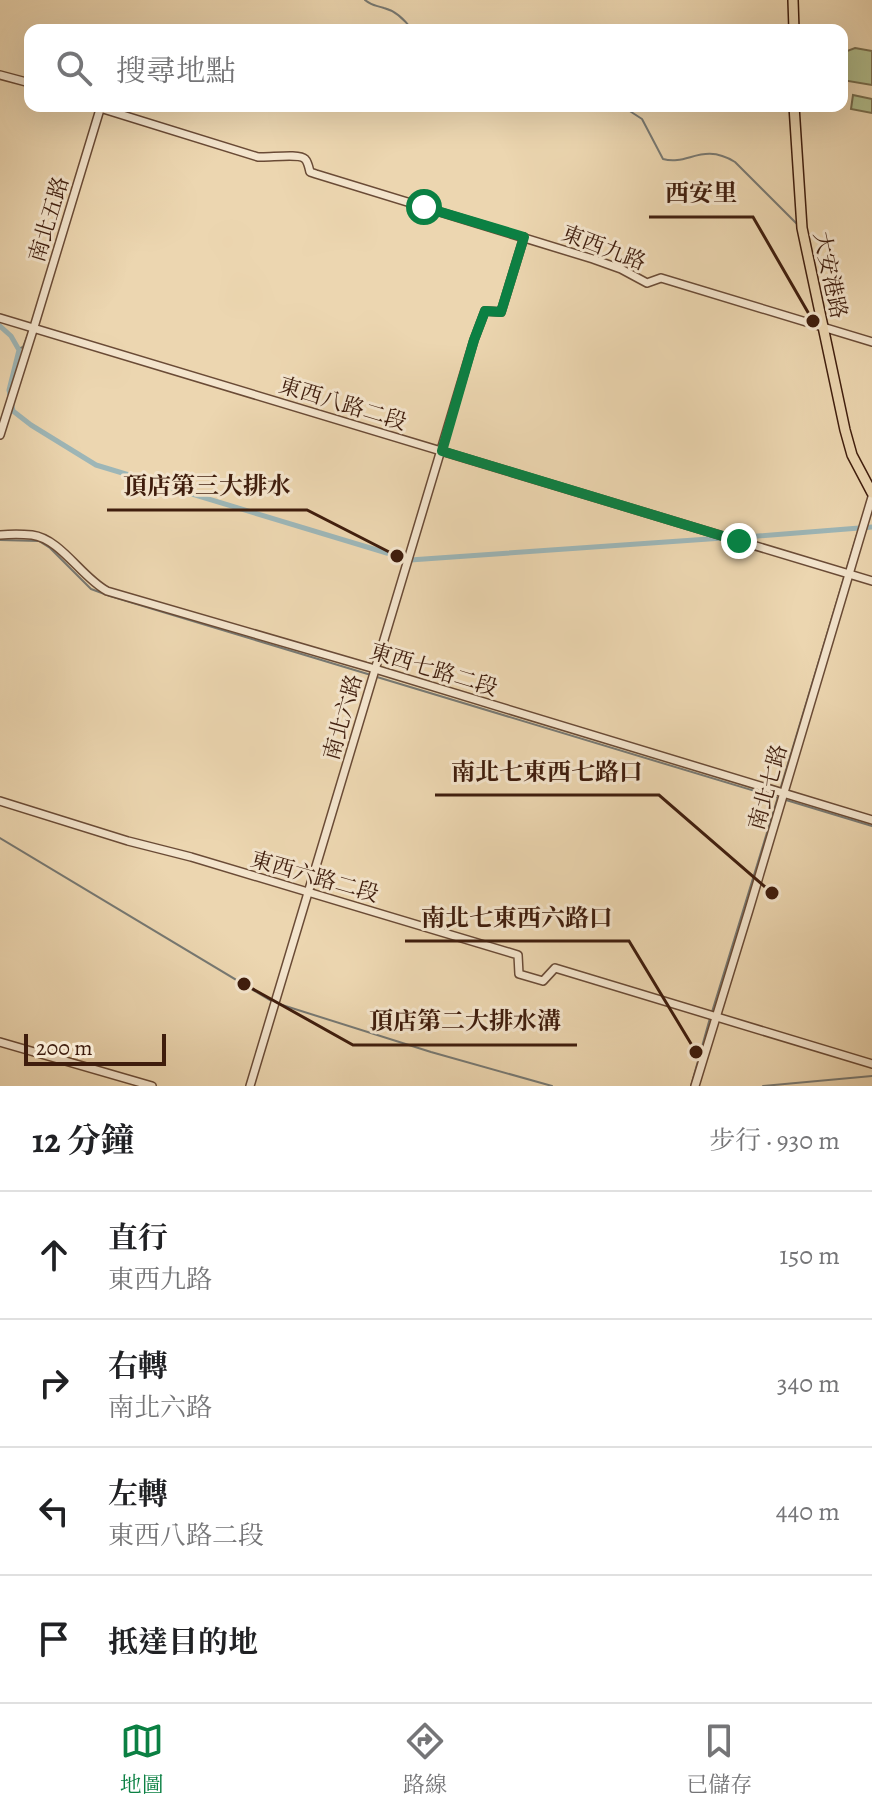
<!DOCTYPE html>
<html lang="zh-TW">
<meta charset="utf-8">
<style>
body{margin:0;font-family:Alegreya,"Noto Serif TC",serif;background:#f2f2f2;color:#202124}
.scale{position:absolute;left:24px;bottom:20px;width:142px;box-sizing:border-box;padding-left:8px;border:4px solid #3f1d0d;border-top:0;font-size:22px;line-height:28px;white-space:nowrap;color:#3f1d0d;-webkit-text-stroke:6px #f3e4cc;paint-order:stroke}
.stop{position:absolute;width:24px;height:24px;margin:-18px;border:6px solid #0b8043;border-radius:50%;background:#fff}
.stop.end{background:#0b8043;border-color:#fff;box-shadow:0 2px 8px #0008}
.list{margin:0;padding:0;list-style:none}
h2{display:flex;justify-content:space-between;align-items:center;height:104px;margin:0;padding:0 32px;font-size:34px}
h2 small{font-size:26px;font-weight:400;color:#757577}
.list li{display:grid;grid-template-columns:52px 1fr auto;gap:24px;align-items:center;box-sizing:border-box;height:128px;padding:0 32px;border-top:2px solid #e0e0e0}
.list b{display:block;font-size:30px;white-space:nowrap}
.list p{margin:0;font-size:26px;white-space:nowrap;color:#757577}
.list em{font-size:26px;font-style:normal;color:#757577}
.icon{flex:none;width:44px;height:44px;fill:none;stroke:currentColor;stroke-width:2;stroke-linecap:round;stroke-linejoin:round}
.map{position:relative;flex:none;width:872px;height:1086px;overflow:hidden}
.search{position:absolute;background:#fff;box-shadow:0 8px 32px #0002;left:24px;right:24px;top:24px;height:88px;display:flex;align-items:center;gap:20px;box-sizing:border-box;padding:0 28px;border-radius:16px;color:#757577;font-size:30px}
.sheet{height:616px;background:#fff}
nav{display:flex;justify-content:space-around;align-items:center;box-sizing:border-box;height:112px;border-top:2px solid #e0e0e0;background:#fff;font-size:22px;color:#757577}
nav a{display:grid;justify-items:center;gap:4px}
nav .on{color:#0b8043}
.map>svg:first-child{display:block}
.green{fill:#b3bf8e;stroke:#796e4e;stroke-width:2}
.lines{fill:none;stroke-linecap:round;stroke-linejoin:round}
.stream{stroke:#777973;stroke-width:2}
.canal{stroke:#9db6b7;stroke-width:5}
.minor-casing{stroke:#6a4b36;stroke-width:10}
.major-casing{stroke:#3f1d0d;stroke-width:12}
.minor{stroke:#f3e4cc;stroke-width:7}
.major{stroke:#ecd6b0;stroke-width:9}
.route{stroke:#0b8043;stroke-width:10}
.labels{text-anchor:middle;stroke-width:6;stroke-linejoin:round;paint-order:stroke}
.street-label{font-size:22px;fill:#3f1d0d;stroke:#f3e4cc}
.leader{fill:none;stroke:#3f1d0d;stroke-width:3}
.callout-dot{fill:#3f1d0d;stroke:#f3e4cc;stroke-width:3}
.callout-label{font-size:24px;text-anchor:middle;font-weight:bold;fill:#3f1d0d;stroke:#f3e4cc;stroke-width:6;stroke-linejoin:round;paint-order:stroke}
</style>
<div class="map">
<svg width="872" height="1086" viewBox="0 0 872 1086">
<rect width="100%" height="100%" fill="#ecd6b0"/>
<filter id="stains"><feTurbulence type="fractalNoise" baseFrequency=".0025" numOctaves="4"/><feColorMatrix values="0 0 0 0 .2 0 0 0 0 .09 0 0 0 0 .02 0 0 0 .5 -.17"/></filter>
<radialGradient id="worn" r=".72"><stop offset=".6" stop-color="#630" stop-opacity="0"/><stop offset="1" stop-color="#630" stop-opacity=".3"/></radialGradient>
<g class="green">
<path d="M855 48 872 51V85L842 80V56L847 51Z"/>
<path d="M853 95 872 99V113L851 109Z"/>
</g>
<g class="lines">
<g class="stream">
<path d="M365 0C372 6 375 5 384 8 396 11 405 20 412 30"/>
<path d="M622 106 642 119 663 159C688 166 702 142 735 162L797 224"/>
<path d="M32 323 36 310"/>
<path d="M18 349 23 347 30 329"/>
<path d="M0 540 39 541 50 548 91 589 110 596 371 675"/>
<path d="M377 677 778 798"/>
<path d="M780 790 859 528"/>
<path d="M786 800 872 826"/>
<path d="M0 838 273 1002"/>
<path d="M279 1004 431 1052 552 1086"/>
<path d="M712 1012 777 800"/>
<path d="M691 1086 710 1018"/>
<path d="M763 1086 872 1076"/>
</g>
<g class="canal">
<path d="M0 326 11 336 19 350 9 390 13 411 31 425 96 465 410 560 723 538"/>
<path d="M733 538 872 527"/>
</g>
<defs>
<g id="minor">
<path d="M0 75 30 83"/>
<path d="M100 108 258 157C269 158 299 153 305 159 308 162 309 168 310 172L316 174 593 259 621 269 647 283 661 278 872 342"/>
<path d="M0 318 872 581"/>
<path d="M0 435 34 327 101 106"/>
<path d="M0 535C10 534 22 534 32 535 61 539 81 577 107 591L375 669 872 820"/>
<path d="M0 801 128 841 191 857 518 955 519 974 543 981 555 968 872 1064"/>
<path d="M0 1042 152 1086"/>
<path d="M250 1086 474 340 485 311 501 312 524 237"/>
<path d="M695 1086 749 910 872 497"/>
</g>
<g id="major">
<path d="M793 0 794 30"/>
<path d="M794 106 802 228 845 430 852 455 872 493"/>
</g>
</defs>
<use href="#minor" class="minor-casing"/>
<use href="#major" class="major-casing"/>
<use href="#minor" class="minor"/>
<use href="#major" class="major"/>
</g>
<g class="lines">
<path class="route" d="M424 207 524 237 501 312 485 311 474 340 442 451 739 541"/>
</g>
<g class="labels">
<g class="street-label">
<text transform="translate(48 219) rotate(-73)" y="8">南北五路</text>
<text transform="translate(604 247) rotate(21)" y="8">東西九路</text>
<text transform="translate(831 275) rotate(78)" y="8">大安港路</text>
<text transform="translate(343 403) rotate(17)" y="8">東西八路二段</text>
<text transform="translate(434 669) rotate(17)" y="8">東西七路二段</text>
<text transform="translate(342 717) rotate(-74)" y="8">南北六路</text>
<text transform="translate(767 787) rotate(-74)" y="8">南北七路</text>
<text transform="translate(315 876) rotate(16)" y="8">東西六路二段</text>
</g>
</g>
<path class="leader" d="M813 321L753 217H649M397 556L307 510H107M772 893L659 795H435M696 1052L629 941H405M244 984L353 1045H577"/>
<g class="callout-dot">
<circle cx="813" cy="321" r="8"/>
<circle cx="397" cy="556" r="8"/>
<circle cx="772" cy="893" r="8"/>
<circle cx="696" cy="1052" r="8"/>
<circle cx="244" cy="984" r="8"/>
</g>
<g class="callout-label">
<text x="701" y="201">西安里</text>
<text x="207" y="494">頂店第三大排水</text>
<text x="547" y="780">南北七東西七路口</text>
<text x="517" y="926">南北七東西六路口</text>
<text x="465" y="1029">頂店第二大排水溝</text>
</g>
<rect width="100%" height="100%" filter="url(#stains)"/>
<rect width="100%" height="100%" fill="url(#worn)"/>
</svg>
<div class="scale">200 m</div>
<div class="stop" style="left:424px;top:207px"></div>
<div class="stop end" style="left:739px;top:541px"></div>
<div class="search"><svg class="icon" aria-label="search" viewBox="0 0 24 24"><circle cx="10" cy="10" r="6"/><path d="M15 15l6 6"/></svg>搜尋地點</div>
</div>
<section class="sheet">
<h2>12 分鐘<small>步行 · 930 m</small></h2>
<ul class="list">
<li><svg class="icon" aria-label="ahead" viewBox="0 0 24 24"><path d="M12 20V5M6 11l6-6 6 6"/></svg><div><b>直行</b><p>東西九路</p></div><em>150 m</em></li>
<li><svg class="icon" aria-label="right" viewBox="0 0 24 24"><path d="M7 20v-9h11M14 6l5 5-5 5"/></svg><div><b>右轉</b><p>南北六路</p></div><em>340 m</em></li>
<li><svg class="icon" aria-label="left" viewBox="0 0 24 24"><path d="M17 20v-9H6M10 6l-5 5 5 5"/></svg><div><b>左轉</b><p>東西八路二段</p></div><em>440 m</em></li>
<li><svg class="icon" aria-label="arrive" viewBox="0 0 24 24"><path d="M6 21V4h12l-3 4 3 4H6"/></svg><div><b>抵達目的地</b></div></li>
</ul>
</section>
<nav>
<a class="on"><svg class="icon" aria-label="map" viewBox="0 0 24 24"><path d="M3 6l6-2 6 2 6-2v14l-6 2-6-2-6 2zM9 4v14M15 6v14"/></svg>地圖</a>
<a><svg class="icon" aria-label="directions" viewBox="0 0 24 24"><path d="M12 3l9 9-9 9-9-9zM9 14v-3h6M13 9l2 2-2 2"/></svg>路線</a>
<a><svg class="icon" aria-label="saved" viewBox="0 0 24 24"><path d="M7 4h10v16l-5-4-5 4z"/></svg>已儲存</a>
</nav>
